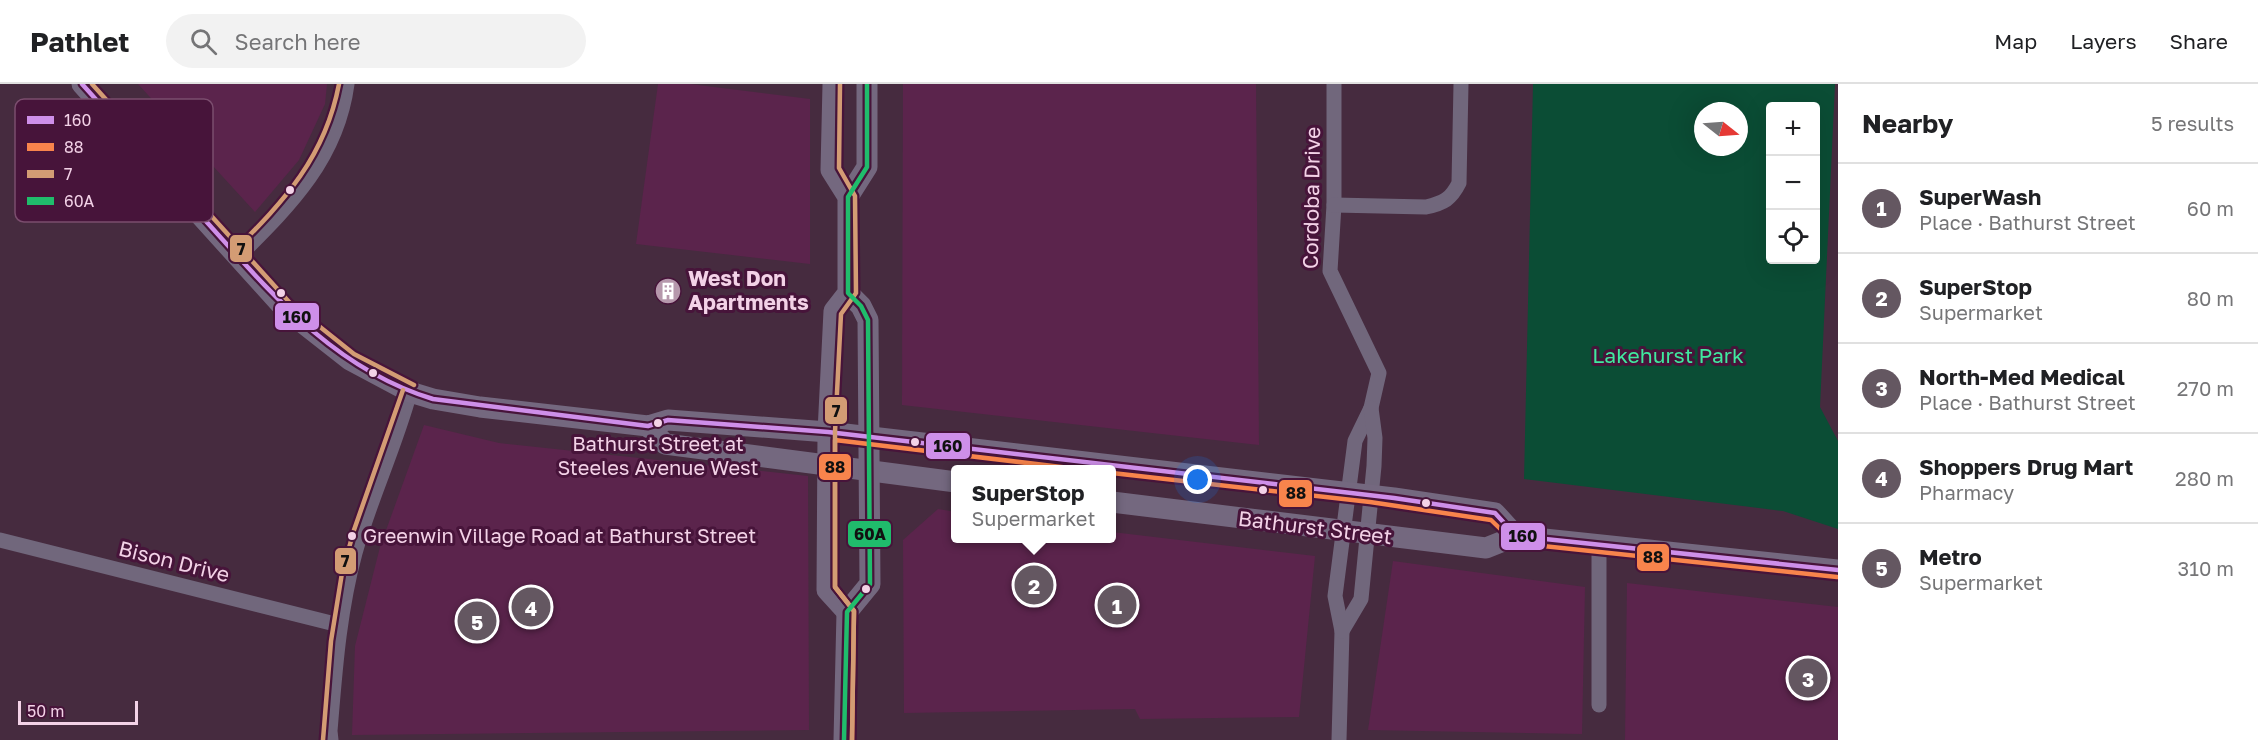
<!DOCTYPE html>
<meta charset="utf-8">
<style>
body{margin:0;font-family:"Golos Text",sans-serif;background:#f2f2f2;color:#202124}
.controls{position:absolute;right:18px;top:18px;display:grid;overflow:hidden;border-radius:6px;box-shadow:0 6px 24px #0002}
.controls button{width:54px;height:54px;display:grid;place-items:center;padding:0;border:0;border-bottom:2px solid #e0e0e0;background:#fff;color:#202124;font:30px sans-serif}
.compass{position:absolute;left:1694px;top:18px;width:54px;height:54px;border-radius:50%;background:#fff;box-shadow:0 6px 24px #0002;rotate:107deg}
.scale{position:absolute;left:18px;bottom:15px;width:120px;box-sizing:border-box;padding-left:6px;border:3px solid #f3d2e7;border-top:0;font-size:16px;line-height:21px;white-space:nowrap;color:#f3d2e7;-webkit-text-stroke:4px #47143a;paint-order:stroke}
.you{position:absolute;left:1198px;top:396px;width:21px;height:21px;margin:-15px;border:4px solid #fff;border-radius:50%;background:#1a73e8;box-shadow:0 0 0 9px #1a73e833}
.badge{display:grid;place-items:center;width:39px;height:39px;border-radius:50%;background:#645761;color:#fff;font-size:20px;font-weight:700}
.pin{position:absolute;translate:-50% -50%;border:3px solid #fff;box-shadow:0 2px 6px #0006}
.popup{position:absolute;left:951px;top:381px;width:165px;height:78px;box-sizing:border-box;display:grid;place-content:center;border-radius:6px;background:#fff;filter:drop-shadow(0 2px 4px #0005);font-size:20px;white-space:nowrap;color:#757577}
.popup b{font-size:22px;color:#202124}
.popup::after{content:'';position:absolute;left:50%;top:100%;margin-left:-12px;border:12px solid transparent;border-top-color:#fff}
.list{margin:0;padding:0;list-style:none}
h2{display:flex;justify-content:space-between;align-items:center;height:78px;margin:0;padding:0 24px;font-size:26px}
h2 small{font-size:20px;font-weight:400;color:#757577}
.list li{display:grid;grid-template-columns:39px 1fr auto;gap:18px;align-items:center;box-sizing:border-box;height:90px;padding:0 24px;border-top:2px solid #e0e0e0}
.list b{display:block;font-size:22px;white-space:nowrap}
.list p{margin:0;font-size:20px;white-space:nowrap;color:#757577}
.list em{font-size:20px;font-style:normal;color:#757577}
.icon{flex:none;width:33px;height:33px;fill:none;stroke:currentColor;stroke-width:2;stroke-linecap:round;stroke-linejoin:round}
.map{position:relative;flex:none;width:1838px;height:656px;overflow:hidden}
header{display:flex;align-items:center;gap:36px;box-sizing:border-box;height:84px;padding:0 30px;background:#fff;border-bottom:2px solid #e0e0e0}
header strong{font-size:28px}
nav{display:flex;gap:33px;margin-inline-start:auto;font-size:21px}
.search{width:420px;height:54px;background:#f2f2f2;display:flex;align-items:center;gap:15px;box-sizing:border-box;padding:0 21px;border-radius:33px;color:#757577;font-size:22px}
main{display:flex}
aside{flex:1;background:#fff}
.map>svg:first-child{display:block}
.built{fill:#5b244c}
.green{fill:#0b4d35;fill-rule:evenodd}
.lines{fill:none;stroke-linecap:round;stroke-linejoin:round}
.street{stroke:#71677c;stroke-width:15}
.secondary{stroke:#74687f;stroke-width:21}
.bus-1-casing{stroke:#47143a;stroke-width:9}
.bus-2-casing{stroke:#47143a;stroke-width:9}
.bus-3-casing{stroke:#47143a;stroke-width:9}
.bus-4-casing{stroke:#47143a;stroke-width:9}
.bus-1{stroke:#ce8fe9;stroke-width:4.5}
.bus-2{stroke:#f8844c;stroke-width:4.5}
.bus-3{stroke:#d39c74;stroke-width:4.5}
.bus-4{stroke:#20bc6c;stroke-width:4.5}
.bus-dot{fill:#f3d2e7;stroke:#47143a;stroke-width:2}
.labels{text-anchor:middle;stroke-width:6;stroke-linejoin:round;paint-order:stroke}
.bus-label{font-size:20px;fill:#f3d2e7;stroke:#47143a}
.street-label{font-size:21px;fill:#f3d2e7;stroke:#47143a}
.poi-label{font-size:21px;font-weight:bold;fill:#f3d2e7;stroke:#47143a;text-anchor:start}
.park-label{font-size:21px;fill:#40e99f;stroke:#47143a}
.key{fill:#47143a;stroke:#7b4d6e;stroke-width:1.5}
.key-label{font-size:16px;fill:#f3d2e7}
.line-badge{stroke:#47143a;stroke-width:2}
.pale-badge-label{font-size:16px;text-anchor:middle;font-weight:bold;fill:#111}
</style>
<header>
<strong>Pathlet</strong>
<div class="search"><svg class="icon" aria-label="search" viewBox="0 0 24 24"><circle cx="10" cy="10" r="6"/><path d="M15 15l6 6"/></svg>Search here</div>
<nav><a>Map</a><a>Layers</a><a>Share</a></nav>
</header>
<main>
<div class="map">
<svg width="1838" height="656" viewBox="0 0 1838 656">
<rect width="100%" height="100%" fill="#462b3f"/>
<g class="built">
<path d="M138 0H327L325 20 299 76 255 128Z"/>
<path d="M658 0H690L810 15V180L636 160Z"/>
<path d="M903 0H1256L1259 361 902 321Z"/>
<path d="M424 341 499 359 808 392 809 646 352 651 355 562 380 463Z"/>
<path d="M938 425 956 428V454H1112V448L1315 472 1299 633 1140 635 1135 625 904 629 903 456Z"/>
<path d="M1393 477 1585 503 1582 650 1368 646Z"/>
<path d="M1627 499 1838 523V656H1625Z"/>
</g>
<path class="green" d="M1533 0H1835L1820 323 1838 357V445L1783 427 1524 395ZM1770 22H1816V176H1770ZM1703 27H1739V63H1703Z"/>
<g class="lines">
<g class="street">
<path d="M1334 0V121L1330 187 1379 289 1371 324 1355 357 1335 512 1342 547 1339 656"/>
<path d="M1334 121 1426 123C1444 119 1451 115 1459 99L1461 0"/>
<path d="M239 172C290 121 337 75 347 0"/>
<path d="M0 456 339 541"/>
<path d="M1599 459V621"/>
<path d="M1342 547 1361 515 1374 382 1375 354 1371 324"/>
<path d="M331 656 330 647C335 587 339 528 355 469 370 415 395 363 410 308"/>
</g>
<g class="secondary">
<path d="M82 0 285 225 350 276 410 308 433 315 480 323 648 342 668 336 828 348 1394 414 1495 429 1516 452"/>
<path d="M833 0 831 86 848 113V209L834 227 828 348 827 506 847 528"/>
<path d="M848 113 867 83V0"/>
<path d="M648 342 665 360 956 398"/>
<path d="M1112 418 1486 464 1516 452 1838 486"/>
<path d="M844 656 847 528 870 500 868 236 861 222 848 209"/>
</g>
<defs>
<path id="bus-1" d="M82 0C123 45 163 90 204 135 271 209 334 285 433 315L648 342 668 336 828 348 1394 414 1495 429 1516 452 1838 486"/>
<g id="bus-2">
<path d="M1112 389 1370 418 1491 436 1515 459 1837 493"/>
<path d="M852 656 854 527 835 503V356L1086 386"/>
</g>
<g id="bus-3">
<path d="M92 0 290 219 354 270 414 301"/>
<path d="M840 0 839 84 855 112 856 209 841 230 835 348V503L854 527 852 656"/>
<path d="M234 167C285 116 325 73 339 0"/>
<path d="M323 656 331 557 342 489 354 446 403 306"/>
</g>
<path id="bus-4" d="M844 656 847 528 870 500 868 236 861 222 848 209V113L867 83V0"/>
</defs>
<use href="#bus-1" class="bus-1-casing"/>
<use href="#bus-2" class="bus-2-casing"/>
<use href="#bus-3" class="bus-3-casing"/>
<use href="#bus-4" class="bus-4-casing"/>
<use href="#bus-1" class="bus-1"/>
<use href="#bus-2" class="bus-2"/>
<use href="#bus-3" class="bus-3"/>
<use href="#bus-4" class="bus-4"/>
</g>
<defs>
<symbol id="building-disc" viewBox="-11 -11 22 22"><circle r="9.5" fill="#b698ac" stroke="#47143a"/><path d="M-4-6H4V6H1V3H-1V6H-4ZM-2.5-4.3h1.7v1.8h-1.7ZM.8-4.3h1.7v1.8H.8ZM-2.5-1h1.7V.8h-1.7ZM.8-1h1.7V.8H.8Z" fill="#fff"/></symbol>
</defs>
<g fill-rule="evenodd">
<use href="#building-disc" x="653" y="192" width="30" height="30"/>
</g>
<g class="bus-dot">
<circle cx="290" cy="106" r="5"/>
<circle cx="281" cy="209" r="5"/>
<circle cx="373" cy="289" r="5"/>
<circle cx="658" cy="339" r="5"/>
<circle cx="915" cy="358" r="5"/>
<circle cx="1263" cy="406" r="5"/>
<circle cx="1426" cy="419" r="5"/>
<circle cx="352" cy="452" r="5"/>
<circle cx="866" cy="505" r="5"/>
</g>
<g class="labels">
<g class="bus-label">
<text x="658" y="367">Bathurst Street at<tspan x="658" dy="24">Steeles Avenue West</tspan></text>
<text x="363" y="459" text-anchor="start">Greenwin Village Road at Bathurst Street</text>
</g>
<g class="street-label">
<text transform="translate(1312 114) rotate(-89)" y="7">Cordoba Drive</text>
<text transform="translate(1315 444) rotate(7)" y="7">Bathurst Street</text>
<text transform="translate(174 478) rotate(14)" y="7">Bison Drive</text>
</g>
<g class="poi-label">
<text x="688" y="202">West Don<tspan x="688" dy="24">Apartments</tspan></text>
</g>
<g class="park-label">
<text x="1668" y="279">Lakehurst Park</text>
</g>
</g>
<rect x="15" y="15" width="198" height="123" rx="9" class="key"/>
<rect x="27" y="32" width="27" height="8" fill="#ce8fe9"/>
<rect x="27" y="59" width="27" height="8" fill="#f8844c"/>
<rect x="27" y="86" width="27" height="8" fill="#d39c74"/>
<rect x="27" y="113" width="27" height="8" fill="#20bc6c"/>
<g class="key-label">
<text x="64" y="42">160</text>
<text x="64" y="69">88</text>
<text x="64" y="96">7</text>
<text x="64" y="123">60A</text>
</g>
<g class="line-badge">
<rect x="229" y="150" width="24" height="29" rx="6" fill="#d39c74"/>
<rect x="274" y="218" width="46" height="29" rx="6" fill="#ce8fe9"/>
<rect x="824" y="312" width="24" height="29" rx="6" fill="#d39c74"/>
<rect x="925" y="348" width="46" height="28" rx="6" fill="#ce8fe9"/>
<rect x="818" y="369" width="34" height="28" rx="6" fill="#f8844c"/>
<rect x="1278" y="395" width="35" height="29" rx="6" fill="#f8844c"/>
<rect x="847" y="436" width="45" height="28" rx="6" fill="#20bc6c"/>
<rect x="1500" y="438" width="46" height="29" rx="6" fill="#ce8fe9"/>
<rect x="1636" y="459" width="34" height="29" rx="6" fill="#f8844c"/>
<rect x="334" y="463" width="23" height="28" rx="6" fill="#d39c74"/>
</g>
<g class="pale-badge-label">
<text x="241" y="171">7</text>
<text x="297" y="239">160</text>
<text x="836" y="333">7</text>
<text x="948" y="368">160</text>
<text x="835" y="389">88</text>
<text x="1296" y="415">88</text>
<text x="870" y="456">60A</text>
<text x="1523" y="458">160</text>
<text x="1653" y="479">88</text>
<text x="345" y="483">7</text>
</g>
</svg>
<div class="controls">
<button>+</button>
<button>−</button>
<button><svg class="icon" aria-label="locate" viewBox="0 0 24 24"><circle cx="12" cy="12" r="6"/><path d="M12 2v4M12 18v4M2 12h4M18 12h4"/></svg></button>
</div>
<svg class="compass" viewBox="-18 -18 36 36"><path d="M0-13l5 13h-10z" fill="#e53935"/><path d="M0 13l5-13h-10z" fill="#757577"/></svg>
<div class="scale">50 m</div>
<div class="you"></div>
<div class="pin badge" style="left:1117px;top:521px">1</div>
<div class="pin badge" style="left:1034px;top:501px">2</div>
<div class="popup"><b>SuperStop</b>Supermarket</div>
<div class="pin badge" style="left:1808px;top:594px">3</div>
<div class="pin badge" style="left:531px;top:523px">4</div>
<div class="pin badge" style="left:477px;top:537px">5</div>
</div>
<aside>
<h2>Nearby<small>5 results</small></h2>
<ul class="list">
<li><span class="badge">1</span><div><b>SuperWash</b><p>Place · Bathurst Street</p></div><em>60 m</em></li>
<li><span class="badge">2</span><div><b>SuperStop</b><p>Supermarket</p></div><em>80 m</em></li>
<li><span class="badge">3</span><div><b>North-Med Medical</b><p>Place · Bathurst Street</p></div><em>270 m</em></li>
<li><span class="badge">4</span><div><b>Shoppers Drug Mart</b><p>Pharmacy</p></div><em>280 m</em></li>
<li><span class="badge">5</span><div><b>Metro</b><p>Supermarket</p></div><em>310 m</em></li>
</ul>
</aside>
</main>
